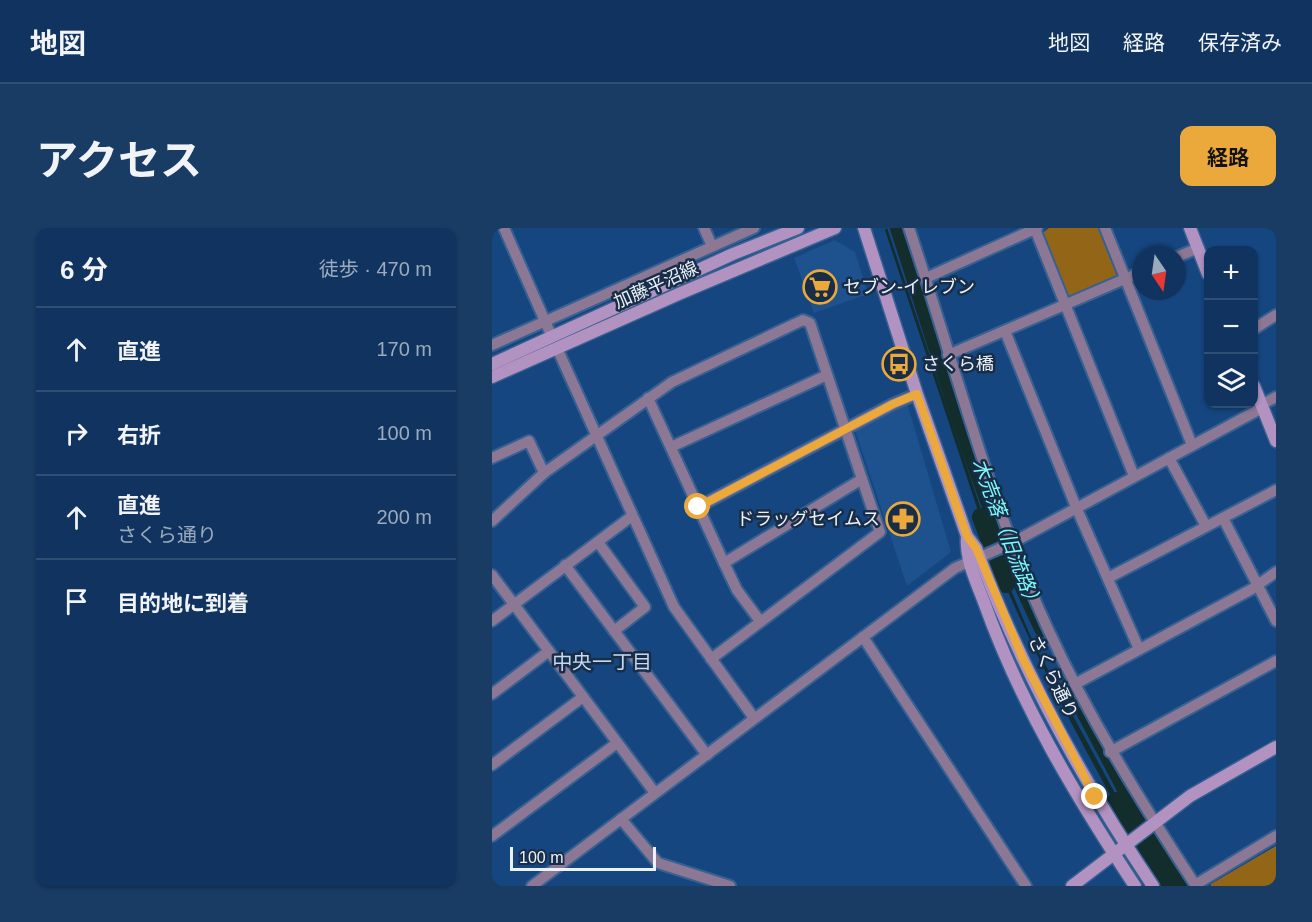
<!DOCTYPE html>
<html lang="ja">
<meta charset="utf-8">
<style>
body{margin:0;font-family:Arial,"Noto Sans JP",sans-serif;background:#193c65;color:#f1f3f6}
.controls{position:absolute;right:18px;top:18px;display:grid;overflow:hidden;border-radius:12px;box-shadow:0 2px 4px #0004}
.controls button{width:54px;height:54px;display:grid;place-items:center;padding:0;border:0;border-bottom:2px solid #304f74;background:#10345f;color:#f1f3f6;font:30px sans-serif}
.compass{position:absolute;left:640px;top:18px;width:54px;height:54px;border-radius:50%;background:#10345f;box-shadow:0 2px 4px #0004;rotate:167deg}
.scale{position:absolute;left:18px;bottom:15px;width:146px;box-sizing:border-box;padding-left:6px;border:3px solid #ecf1f8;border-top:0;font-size:16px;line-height:21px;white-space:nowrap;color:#ecf1f8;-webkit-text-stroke:4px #182d47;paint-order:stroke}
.stop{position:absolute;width:18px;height:18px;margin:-14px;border:4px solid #eca93b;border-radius:50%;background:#fff}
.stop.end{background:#eca93b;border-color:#fff;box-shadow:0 2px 6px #0008}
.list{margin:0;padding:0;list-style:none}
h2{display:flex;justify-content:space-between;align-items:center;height:78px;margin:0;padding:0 24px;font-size:26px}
h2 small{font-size:20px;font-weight:400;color:#9caabd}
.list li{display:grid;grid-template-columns:39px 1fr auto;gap:18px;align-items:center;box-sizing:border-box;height:84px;padding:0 24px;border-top:2px solid #304f74}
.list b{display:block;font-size:22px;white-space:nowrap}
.list p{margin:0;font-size:20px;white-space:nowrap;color:#9caabd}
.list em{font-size:20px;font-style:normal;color:#9caabd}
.icon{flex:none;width:33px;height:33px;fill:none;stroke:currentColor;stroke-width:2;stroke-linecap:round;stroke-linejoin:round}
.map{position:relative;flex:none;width:784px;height:658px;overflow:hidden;border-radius:12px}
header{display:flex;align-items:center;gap:36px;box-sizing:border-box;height:84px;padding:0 30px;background:#10345f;border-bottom:2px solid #304f74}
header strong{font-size:28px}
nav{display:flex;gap:33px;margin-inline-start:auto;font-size:21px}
.intro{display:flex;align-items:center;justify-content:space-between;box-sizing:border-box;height:144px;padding:0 36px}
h1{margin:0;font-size:42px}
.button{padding:15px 27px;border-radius:12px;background:#eca93b;color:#111;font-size:21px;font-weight:700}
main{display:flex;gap:36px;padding:0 36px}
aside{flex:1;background:#10345f;border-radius:12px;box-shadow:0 2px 4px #0004}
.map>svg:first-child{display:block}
.built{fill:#1d528f}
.green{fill:#936516}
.water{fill:#132d2d}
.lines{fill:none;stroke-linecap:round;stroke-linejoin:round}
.river{stroke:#132d2d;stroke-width:18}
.street-casing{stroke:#376192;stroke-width:14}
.secondary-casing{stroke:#376192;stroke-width:15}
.street{stroke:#8c7895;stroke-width:10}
.secondary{stroke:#b292c1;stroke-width:12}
.route{stroke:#eca93b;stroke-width:8}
.labels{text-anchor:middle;stroke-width:5;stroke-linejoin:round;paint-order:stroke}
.street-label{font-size:18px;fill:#ecf1f8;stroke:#182d47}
.poi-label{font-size:18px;fill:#ecf1f8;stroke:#182d47;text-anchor:start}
.water-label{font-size:20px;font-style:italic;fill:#7cf9f9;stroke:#182d47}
.neighbourhood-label{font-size:20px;fill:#c4d9f4;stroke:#182d47}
</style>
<header>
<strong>地図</strong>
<nav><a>地図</a><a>経路</a><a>保存済み</a></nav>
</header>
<div class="intro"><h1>アクセス</h1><a class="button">経路</a></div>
<main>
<aside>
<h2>6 分<small>徒歩 · 470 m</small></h2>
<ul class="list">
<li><svg class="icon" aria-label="ahead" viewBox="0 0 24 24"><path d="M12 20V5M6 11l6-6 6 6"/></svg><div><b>直進</b></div><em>170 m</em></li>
<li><svg class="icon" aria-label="right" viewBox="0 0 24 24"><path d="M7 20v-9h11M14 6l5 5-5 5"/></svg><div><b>右折</b></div><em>100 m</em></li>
<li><svg class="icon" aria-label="ahead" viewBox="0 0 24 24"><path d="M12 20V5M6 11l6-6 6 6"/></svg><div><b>直進</b><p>さくら通り</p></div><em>200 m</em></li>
<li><svg class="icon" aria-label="arrive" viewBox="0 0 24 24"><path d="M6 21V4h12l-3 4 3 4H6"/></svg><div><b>目的地に到着</b></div></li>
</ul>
</aside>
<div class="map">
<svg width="784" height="658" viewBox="0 0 784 658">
<rect width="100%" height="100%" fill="#15467f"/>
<g class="built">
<path d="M343 12 363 24 376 66 322 85 302 30Z"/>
<path d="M415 175 459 324 415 358 363 202Z"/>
</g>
<g class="green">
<path d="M557 0H607L625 45 623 50 578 70 574 68 549 6Z"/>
<path d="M664 603 700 658H670L645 620Z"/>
<path d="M784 618V658H719V656Z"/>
</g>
<g class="water">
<path d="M395 0 499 311 496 313 393 2Z"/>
<path d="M507 334 541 414 638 593 634 595C586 510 542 426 504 336Z"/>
</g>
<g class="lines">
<g class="river">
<path d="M407 0C451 134 489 273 551 400"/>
<path d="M489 289 514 356"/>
<path d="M579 457 649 589 694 658"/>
<path d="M624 573 678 658"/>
</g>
<defs>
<g id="street">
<path d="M12 0 60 109"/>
<path d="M212 0 220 18"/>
<path d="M417 0C462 133 496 271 555 399 597 490 649 574 704 658"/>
<path d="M613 0 700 217"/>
<path d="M543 1 642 248"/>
<path d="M685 29 706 20"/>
<path d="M434 50 545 0"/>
<path d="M762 101 784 87"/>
<path d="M513 103 584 279 647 421"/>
<path d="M0 117 262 0"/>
<path d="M65 120 182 379 262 490"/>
<path d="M456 127 649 44"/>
<path d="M156 170 232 335"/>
<path d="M769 177 784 169"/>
<path d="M179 219 335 147"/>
<path d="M0 230 37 213 52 245"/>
<path d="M677 230 714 298"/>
<path d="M206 279 401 176 425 166"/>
<path d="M731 290 784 393"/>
<path d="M0 293 52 245 180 154 311 92 318 95 370 251"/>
<path d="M106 314 153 379 122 403"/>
<path d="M73 337 215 527"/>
<path d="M0 347 163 565"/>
<path d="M616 350 784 262"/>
<path d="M0 393 140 288"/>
<path d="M371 409 534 658"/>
<path d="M219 431 388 304 370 251 232 335 245 362 268 393"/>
<path d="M583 456 760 361 784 344"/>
<path d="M0 466 57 423"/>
<path d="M618 524 784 433"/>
<path d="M0 537 91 469"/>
<path d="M129 591 166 635 238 658"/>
<path d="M0 608 125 515"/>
<path d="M703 657 784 608"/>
<path d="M40 658 463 340 518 316 770 180"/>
</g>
<g id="secondary">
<path d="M372 0 425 166 475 308 484 320C528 439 590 552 661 658"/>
<path d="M698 0 716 46"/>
<path d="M0 136 241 26 306 0"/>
<path d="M0 149 189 65 343 0"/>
<path d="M762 158 784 213"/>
<path d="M475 308C473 331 484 353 492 374 528 475 584 569 643 658"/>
<path d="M580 658 698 568 784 519"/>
</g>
</defs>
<use href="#street" class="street-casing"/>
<use href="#secondary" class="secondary-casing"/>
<use href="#street" class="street"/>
<use href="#secondary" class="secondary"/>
</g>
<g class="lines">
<path class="route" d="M206 279 401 176 425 166 475 308 484 320 532 433 603 569"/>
</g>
<defs>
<symbol id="supermarket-ring" viewBox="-11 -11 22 22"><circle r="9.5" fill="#182d47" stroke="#eca93b" stroke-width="1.5"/><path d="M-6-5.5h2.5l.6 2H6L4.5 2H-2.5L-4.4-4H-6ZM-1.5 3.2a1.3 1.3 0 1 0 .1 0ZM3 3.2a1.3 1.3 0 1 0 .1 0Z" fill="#eca93b"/></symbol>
<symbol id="bus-ring" viewBox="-11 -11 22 22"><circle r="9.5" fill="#182d47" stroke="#eca93b" stroke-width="1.5"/><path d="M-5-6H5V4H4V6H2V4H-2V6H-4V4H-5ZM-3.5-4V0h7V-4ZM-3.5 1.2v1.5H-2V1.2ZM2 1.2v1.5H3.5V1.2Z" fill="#eca93b"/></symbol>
<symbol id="pharmacy-ring" viewBox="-11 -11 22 22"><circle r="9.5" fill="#182d47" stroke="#eca93b" stroke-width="1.5"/><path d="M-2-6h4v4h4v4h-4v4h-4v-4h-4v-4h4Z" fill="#eca93b"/></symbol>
</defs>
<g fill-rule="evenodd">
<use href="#supermarket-ring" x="309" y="40" width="38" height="38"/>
<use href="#bus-ring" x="388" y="117" width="38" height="38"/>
<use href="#pharmacy-ring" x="392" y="272" width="38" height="38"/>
</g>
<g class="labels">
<g class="street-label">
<text transform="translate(164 57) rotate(-24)" y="6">加藤平沼線</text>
<text transform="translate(561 449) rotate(64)" y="6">さくら通り</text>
</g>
<g class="poi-label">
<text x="351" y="65">セブン-イレブン</text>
<text x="430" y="142">さくら橋</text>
<text x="388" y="297" text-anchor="end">ドラッグセイムス</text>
</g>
<g class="water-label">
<text transform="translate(515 306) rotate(69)" y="7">木売落（旧流路）</text>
</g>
<g class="neighbourhood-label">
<text x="110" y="441">中央一丁目</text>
</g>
</g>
</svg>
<div class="controls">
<button>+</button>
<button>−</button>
<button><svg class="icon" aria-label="layers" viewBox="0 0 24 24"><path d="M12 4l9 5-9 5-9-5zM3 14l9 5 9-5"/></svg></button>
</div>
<svg class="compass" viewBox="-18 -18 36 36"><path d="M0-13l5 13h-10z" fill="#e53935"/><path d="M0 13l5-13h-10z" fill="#9caabd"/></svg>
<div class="scale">100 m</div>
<div class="stop" style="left:206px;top:279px"></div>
<div class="stop end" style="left:603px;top:569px"></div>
</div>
</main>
